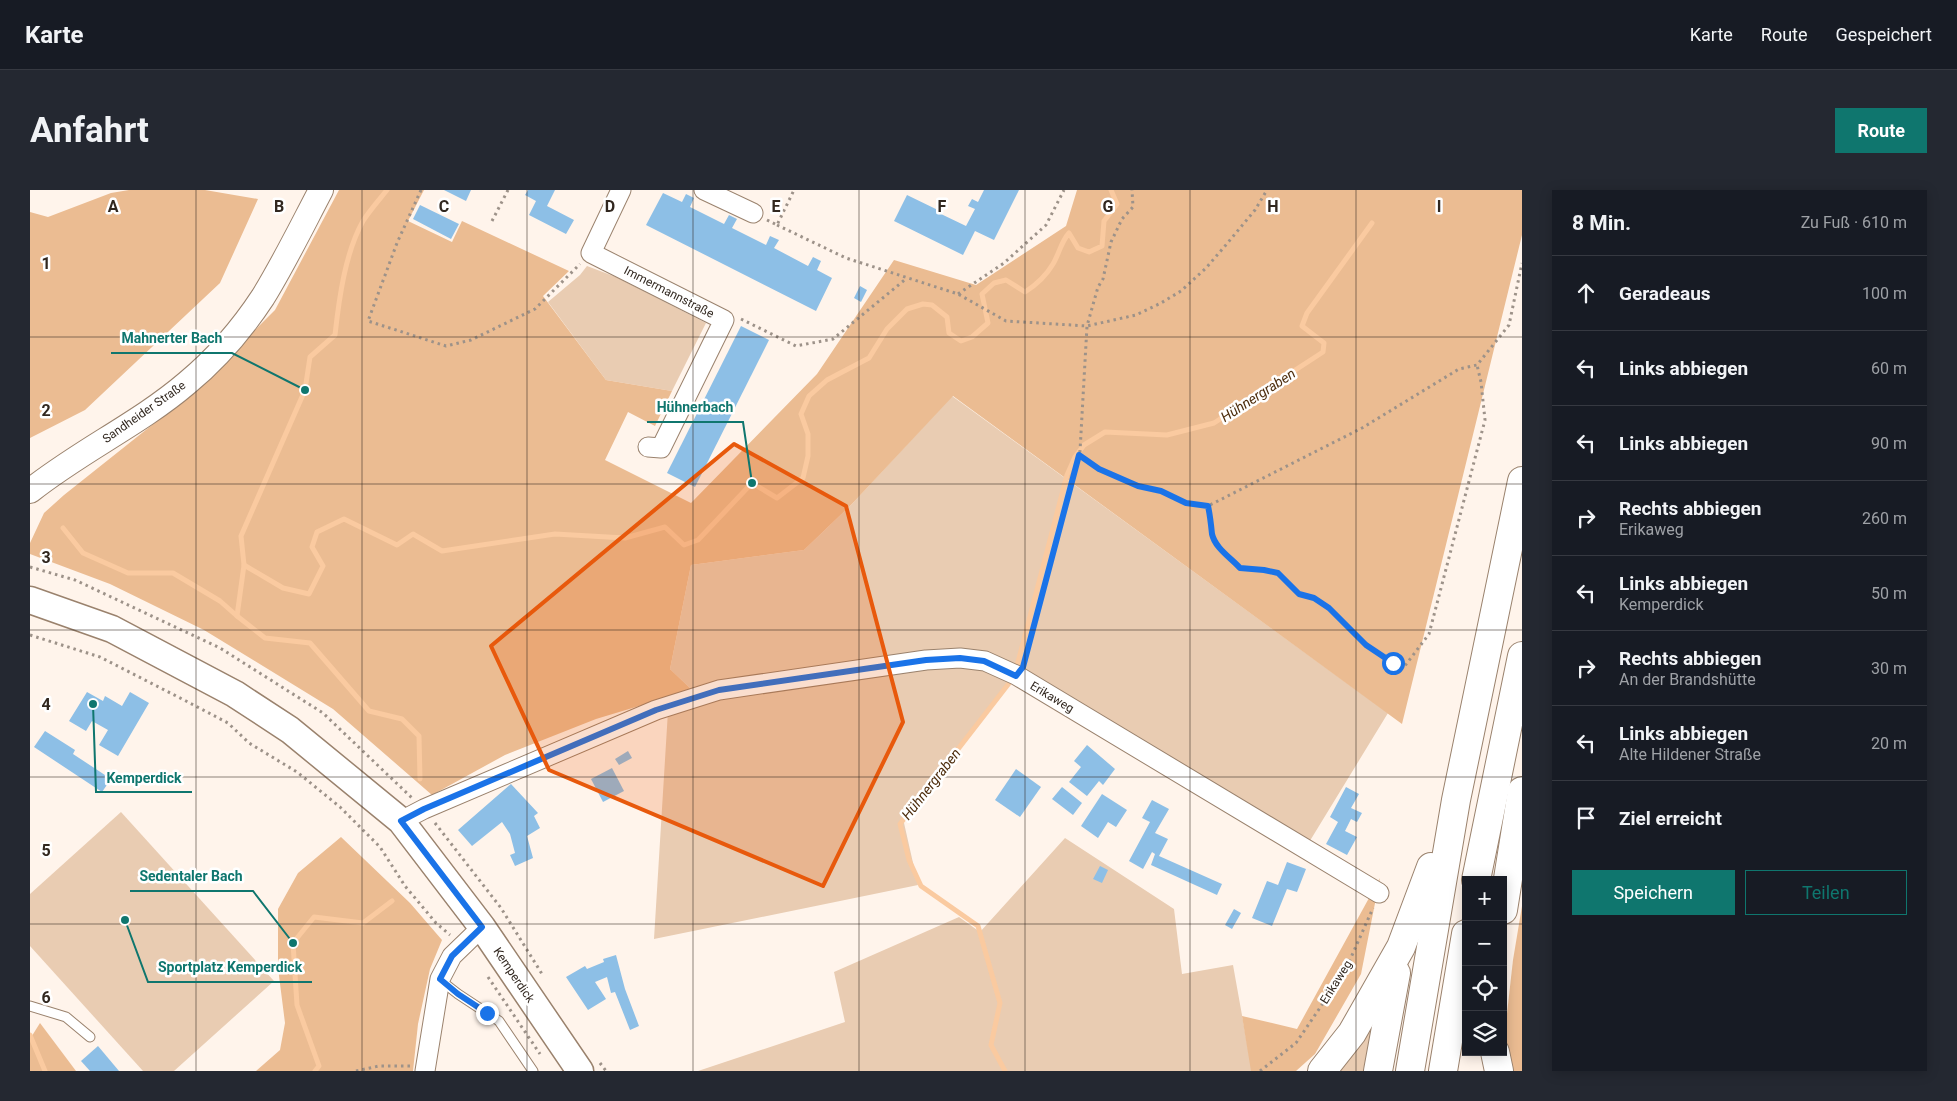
<!DOCTYPE html>
<html lang="de">
<meta charset="utf-8">
<style>
body{margin:0;font-family:Roboto,sans-serif;background:#242831;color:#f1f3f6}
.controls{position:absolute;right:15px;bottom:15px;display:grid;overflow:hidden;border-radius:0px;box-shadow:0 2px 12px #0003}
.controls button{width:45px;height:45px;display:grid;place-items:center;padding:0;border:0;border-bottom:1px solid #363941;background:#171b24;color:#f1f3f6;font:25px sans-serif}
.stop{position:absolute;width:15px;height:15px;margin:-11px;border:4px solid #1a73e8;border-radius:50%;background:#fff}
.stop.end{background:#1a73e8;border-color:#fff;box-shadow:0 1px 5px #0008}
.list{margin:0;padding:0;list-style:none}
h2{display:flex;justify-content:space-between;align-items:center;height:65px;margin:0;padding:0 20px;font-size:21px}
h2 small{font-size:16px;font-weight:400;color:#9ea1a6}
.list li{display:grid;grid-template-columns:32px 1fr auto;gap:15px;align-items:center;box-sizing:border-box;height:75px;padding:0 20px;border-top:1px solid #363941}
.list b{display:block;font-size:19px;white-space:nowrap}
.list p{margin:0;font-size:16px;white-space:nowrap;color:#9ea1a6}
.list em{font-size:16px;font-style:normal;color:#9ea1a6}
.actions{display:flex;gap:10px;padding:15px 20px}
.actions a{flex:1;padding:11px 0;border:1px solid #0f766e;border-radius:0px;text-align:center;font-size:18px;color:#0f766e}
.actions .main{background:#0f766e;color:#fff}
.icon{flex:none;width:28px;height:28px;fill:none;stroke:currentColor;stroke-width:2;stroke-linecap:round;stroke-linejoin:round}
.map{position:relative;flex:none;width:1492px;height:881px;overflow:hidden;border-radius:0px}
header{display:flex;align-items:center;gap:30px;box-sizing:border-box;height:70px;padding:0 25px;background:#171b24;border-bottom:1px solid #363941}
header strong{font-size:24px}
nav{display:flex;gap:28px;margin-inline-start:auto;font-size:18px}
.intro{display:flex;align-items:center;justify-content:space-between;box-sizing:border-box;height:120px;padding:0 30px}
h1{margin:0;font-size:35px}
.button{padding:12px 22px;border-radius:0px;background:#0f766e;color:#fff;font-size:18px;font-weight:700}
main{display:flex;gap:30px;padding:0 30px}
aside{flex:1;background:#171b24;border-radius:0px;box-shadow:0 2px 12px #0003}
.map>svg:first-child{display:block}
.green{fill:#e9ccb2}
.forest{fill:#ebbc92}
.lines{fill:none;stroke-linecap:round;stroke-linejoin:round}
.stream{stroke:#facaa0;stroke-width:5}
.building{fill:#8dbfe6}
.service-casing{stroke:#9a826d;stroke-width:11}
.minor-casing{stroke:#9a826d;stroke-width:21}
.tertiary-casing{stroke:#9a826d;stroke-width:26}
.secondary-casing{stroke:#9a826d;stroke-width:29}
.motorway-casing{stroke:#9a826d;stroke-width:30}
.path{stroke:#9d9289;stroke-width:3;stroke-dasharray:2.5 4;stroke-linecap:butt}
.service{stroke:#fff;stroke-width:9}
.minor{stroke:#fff;stroke-width:19}
.tertiary{stroke:#fff;stroke-width:24}
.secondary{stroke:#fff;stroke-width:26}
.motorway{stroke:#fff;stroke-width:28}
.route{stroke:#1a73e8;stroke-width:6}
.marked{fill:#e8590c;fill-opacity:0.2;stroke:#e8590c;stroke-width:4;stroke-linejoin:round}
.grid{fill:none;stroke:#31271f;stroke-width:1;stroke-opacity:0.55}
.labels{text-anchor:middle;stroke-width:5;stroke-linejoin:round;paint-order:stroke}
.street-label{font-size:12px;fill:#31271f;stroke:#fff}
.water-label{font-size:14px;font-style:italic;fill:#4d2d0d;stroke:#fff}
.grid-label{font-size:16px;text-anchor:middle;font-weight:bold;fill:#31271f;stroke:#fff;stroke-width:5;stroke-linejoin:round;paint-order:stroke}
.leader{fill:none;stroke:#0f766e;stroke-width:2}
.callout-dot{fill:#0f766e;stroke:#fff;stroke-width:2}
.callout-label{font-size:14px;text-anchor:middle;font-weight:bold;fill:#0f766e;stroke:#fff;stroke-width:5;stroke-linejoin:round;paint-order:stroke}
</style>
<header>
<strong>Karte</strong>
<nav><a>Karte</a><a>Route</a><a>Gespeichert</a></nav>
</header>
<div class="intro"><h1>Anfahrt</h1><a class="button">Route</a></div>
<main>
<div class="map">
<svg width="1492" height="881" viewBox="0 0 1492 881">
<rect width="100%" height="100%" fill="#fff4eb"/>
<g class="green">
<path d="M557 76 586 87 676 133 642 201 576 190 518 112 550 85Z"/>
<path d="M922 206 1358 523 1278 654 965 467 935 459 812 473 662 500 640 479 661 375 774 360 822 314Z"/>
<path d="M930 472 983 490 872 624 888 695 624 749 638 521 708 503Z"/>
<path d="M91 622 244 791 144 881H113L0 756V704Z"/>
<path d="M1035 648 1144 719 1152 784 1203 775 1222 881H668L815 832 804 782 929 727 950 742Z"/>
<path d="M1345 821 1333 881H1303Z"/>
</g>
<g class="forest">
<path d="M99 0H175L228 9 190 93 55 220 0 248V22L18 27 81 3Z"/>
<path d="M309 0H394L378 31 422 52 432 31 539 81 513 106 576 190 642 201 625 236 598 222 575 270 661 313 787 184 864 70 946 95 1036 36 1047 0H1492V45L1372 534 923 206 822 314 774 360 661 375 640 479 662 500 566 529 475 565 402 605 303 519 174 440 80 394 0 364V353L14 323 34 305 161 204 245 120Z"/>
<path d="M311 647 380 713 412 750 400 779 388 834 383 881H226L250 860 255 833 248 778V719L268 683Z"/>
<path d="M1350 688 1331 784 1285 864 1266 881H1221L1212 826 1267 839Z"/>
<path d="M1492 716V881H1476L1472 868 1483 770Z"/>
<path d="M10 833 46 881H0V849Z"/>
</g>
<g class="lines">
<g class="stream">
<path d="M33 338 53 363 98 383H143L190 411 207 426 235 448 280 453 339 521 372 529 389 546 390 589"/>
<path d="M214 375 211 346 275 200 280 167 305 145C309 109 315 63 333 31 340 20 349 10 357 0"/>
<path d="M207 426 214 375 253 398 279 404 293 376 282 357 287 342 314 329 367 355 383 344 412 361 525 344 595 348 635 337 654 355 668 350 722 293 747 308 773 288 778 266V244L771 224 779 206 797 190 839 168 857 139 877 119 893 114 902 115 917 127 919 143 931 151 942 147 958 133 952 104 964 93 976 90 995 102C1006 95 1016 86 1023 74 1029 64 1031 52 1039 43L1048 58 1059 62 1072 56 1074 31 1087 14 1081 0"/>
<path d="M987 476 1037 285 1045 267 1054 255 1075 242 1137 245 1184 233 1293 162 1294 153 1272 136 1277 123 1342 33"/>
<path d="M0 845 15 881"/>
<path d="M285 881 289 876 267 815 263 753 284 727 333 733 362 711"/>
<path d="M975 881 961 855 970 813 948 736 891 696 879 670 870 634 980 492"/>
</g>
</g>
<g class="building">
<path d="M414 0H441L436 11Z"/>
<path d="M498 0H525L517 16 544 30 536 44 499 25 506 11 495 5Z"/>
<path d="M954 0H989L964 50 945 41 933 65 864 31 877 5 912 22 911 24 936 36 945 19 938 16 942 9 948 12Z"/>
<path d="M633 3 652 12 656 4 664 8 660 17 694 34 699 25 707 29 702 38 736 55 740 46 749 50 744 58 778 76 783 67 791 71 787 80 802 88 786 121 616 35Z"/>
<path d="M390 15 429 34 421 49 383 29Z"/>
<path d="M830 96 837 100 831 112 824 108Z"/>
<path d="M711 136 739 150 665 297 637 283Z"/>
<path d="M57 502 73 511 75 506 92 516 100 502 119 513 88 566 69 555 78 540 62 531 56 541 39 531Z"/>
<path d="M15 541 45 560 43 564 81 589 72 602 4 557Z"/>
<path d="M1057 555 1085 579 1073 595 1069 591 1057 606 1039 592 1051 577 1044 571Z"/>
<path d="M598 561 602 568 589 575 585 569Z"/>
<path d="M582 578 594 601 573 612 561 589Z"/>
<path d="M986 579 1011 597 990 627 965 610Z"/>
<path d="M481 594 508 623 504 626 510 638 497 646 503 668 485 676 480 665 485 663 480 644 472 632 442 656 428 640Z"/>
<path d="M1032 597 1052 613 1043 625 1022 609Z"/>
<path d="M1316 597 1329 604 1321 618 1332 623 1327 632 1321 629 1315 641 1327 647 1317 665 1296 654 1308 632 1300 627Z"/>
<path d="M1072 604 1097 620 1086 637 1078 632 1068 648 1051 636Z"/>
<path d="M1122 610 1139 619 1125 643 1138 649 1129 666 1192 694 1187 705 1121 675 1125 664 1122 662 1113 679 1099 671 1120 632 1112 628Z"/>
<path d="M1257 672 1276 679 1267 702 1257 699 1242 736 1222 728 1237 691 1248 695Z"/>
<path d="M1070 676 1078 680 1072 693 1063 689Z"/>
<path d="M1204 719 1211 723 1202 739 1195 735Z"/>
<path d="M586 765 595 799 609 836 600 840 585 802 581 803 577 787 565 792 576 809 558 820 536 787 555 776 557 779 574 772 573 769Z"/>
<path d="M68 856 89 881H60L51 871Z"/>
</g>
<g class="lines">
<defs>
<g id="service">
<path d="M410 790 428 804 469 831 503 881"/>
<path d="M0 816 36 827 60 847"/>
</g>
<g id="minor">
<path d="M591 0 561 63 694 130 631 258 618 257"/>
<path d="M674 0 723 23"/>
<path d="M371 631 394 619 626 520 689 500 896 470 930 468 955 471 986 485 1349 703"/>
<path d="M395 881 410 789 422 766 452 737"/>
</g>
<path id="tertiary" d="M0 301C50 261 109 234 157 193 186 169 212 139 233 107 254 73 272 36 291 0"/>
<path id="secondary" d="M0 410 82 439 205 504 260 540 371 631 452 737 550 881"/>
<g id="motorway">
<path d="M1446 690 1492 466"/>
<path d="M1473 720 1492 601"/>
<path d="M1465 862 1469 881"/>
<path d="M1292 881 1322 843 1371 757 1401 677"/>
<path d="M1348 881 1366 783"/>
<path d="M1380 881 1426 610 1492 291"/>
<path d="M1413 881 1436 744"/>
</g>
</defs>
<use href="#service" class="service-casing"/>
<use href="#minor" class="minor-casing"/>
<use href="#tertiary" class="tertiary-casing"/>
<use href="#secondary" class="secondary-casing"/>
<use href="#motorway" class="motorway-casing"/>
<g class="path">
<path d="M391 0 367 53 338 131 416 156 441 150 505 119 550 74"/>
<path d="M737 30 747 35 764 0"/>
<path d="M462 31 478 0"/>
<path d="M747 35 816 68 928 104 976 131 1057 136 1106 125 1131 113 1151 101 1176 78 1195 56 1225 20 1237 0"/>
<path d="M928 104 974 73 1016 35 1034 0"/>
<path d="M711 129 766 156 803 149 877 88"/>
<path d="M1049 265 1069 279 1108 296 1131 301 1156 313 1178 316 1332 238 1429 179 1447 175 1479 135 1492 73"/>
<path d="M1178 316C1180 325 1181 334 1182 344 1185 358 1201 368 1210 378L1234 380 1248 383 1269 404 1284 408 1299 418 1336 455 1363 473 1374 477 1399 444 1455 230 1451 192 1447 175"/>
<path d="M0 377 45 390 190 458 293 523 382 608"/>
<path d="M0 445 70 467 156 511 198 533 219 553 267 582 310 617 350 657 375 696 406 733 420 745"/>
<path d="M995 470 1050 261 1057 136 1068 97 1073 89 1081 52 1092 29 1103 17 1102 0"/>
<path d="M405 633 471 718 512 784"/>
<path d="M458 787 510 864"/>
<path d="M570 873 576 881"/>
<path d="M326 881 349 876H380"/>
<path d="M1230 881 1266 853 1315 781 1343 718"/>
</g>
<use href="#service" class="service"/>
<use href="#minor" class="minor"/>
<use href="#tertiary" class="tertiary"/>
<use href="#secondary" class="secondary"/>
<use href="#motorway" class="motorway"/>
</g>
<g class="lines">
<path class="route" d="M457 823 428 804 410 789 422 766 452 737 371 631 394 619 626 520 689 500 896 470 930 468 954 471 986 486 993 477 1049 265 1069 279 1108 296 1131 301 1156 313 1178 316C1180 325 1181 334 1182 344 1185 358 1201 368 1210 378L1234 380 1248 383 1269 404 1284 408 1299 418 1336 455 1363 473"/>
</g>
<path class="marked" d="M704 254 816 316 873 532 793 696 519 580 461 456Z"/>
<path class="grid" d="M166 0V881M332 0V881M497 0V881M663 0V881M829 0V881M995 0V881M1160 0V881M1326 0V881M0 147H1492M0 294H1492M0 440H1492M0 587H1492M0 734H1436M1473 734H1492"/>
<g class="labels">
<g class="street-label">
<text transform="translate(639 102) rotate(27)" y="4">Immermannstraße</text>
<text transform="translate(114 222) rotate(-35)" y="4">Sandheider Straße</text>
<text transform="translate(1022 507) rotate(31)" y="4">Erikaweg</text>
<text transform="translate(484 785) rotate(56)" y="4">Kemperdick</text>
<text transform="translate(1306 792) rotate(-58)" y="4">Erikaweg</text>
</g>
<g class="water-label">
<text transform="translate(1228 205) rotate(-33)" y="5">Hühnergraben</text>
<text transform="translate(901 594) rotate(-52)" y="5">Hühnergraben</text>
</g>
</g>
<g class="grid-label">
<text x="83" y="22">A</text>
<text x="249" y="22">B</text>
<text x="414" y="22">C</text>
<text x="580" y="22">D</text>
<text x="746" y="22">E</text>
<text x="912" y="22">F</text>
<text x="1078" y="22">G</text>
<text x="1243" y="22">H</text>
<text x="1409" y="22">I</text>
<text x="16" y="79">1</text>
<text x="16" y="226">2</text>
<text x="16" y="373">3</text>
<text x="16" y="520">4</text>
<text x="16" y="666">5</text>
<text x="16" y="813">6</text>
</g>
<path class="leader" d="M275 200L202 163H81M722 293L713 232H617M63 514L66 602H162M263 753L223 701H100M95 730L118 792H282"/>
<g class="callout-dot">
<circle cx="275" cy="200" r="5"/>
<circle cx="722" cy="293" r="5"/>
<circle cx="63" cy="514" r="5"/>
<circle cx="263" cy="753" r="5"/>
<circle cx="95" cy="730" r="5"/>
</g>
<g class="callout-label">
<text x="142" y="153">Mahnerter Bach</text>
<text x="665" y="222">Hühnerbach</text>
<text x="114" y="593">Kemperdick</text>
<text x="161" y="691">Sedentaler Bach</text>
<text x="200" y="782">Sportplatz Kemperdick</text>
</g>
</svg>
<div class="controls">
<button>+</button>
<button>−</button>
<button><svg class="icon" aria-label="locate" viewBox="0 0 24 24"><circle cx="12" cy="12" r="6"/><path d="M12 2v4M12 18v4M2 12h4M18 12h4"/></svg></button>
<button><svg class="icon" aria-label="layers" viewBox="0 0 24 24"><path d="M12 4l9 5-9 5-9-5zM3 14l9 5 9-5"/></svg></button>
</div>
<div class="stop" style="left:1363px;top:473px"></div>
<div class="stop end" style="left:457px;top:823px"></div>
</div>
<aside>
<h2>8 Min.<small>Zu Fuß · 610 m</small></h2>
<ul class="list">
<li><svg class="icon" aria-label="ahead" viewBox="0 0 24 24"><path d="M12 20V5M6 11l6-6 6 6"/></svg><div><b>Geradeaus</b></div><em>100 m</em></li>
<li><svg class="icon" aria-label="left" viewBox="0 0 24 24"><path d="M17 20v-9H6M10 6l-5 5 5 5"/></svg><div><b>Links abbiegen</b></div><em>60 m</em></li>
<li><svg class="icon" aria-label="left" viewBox="0 0 24 24"><path d="M17 20v-9H6M10 6l-5 5 5 5"/></svg><div><b>Links abbiegen</b></div><em>90 m</em></li>
<li><svg class="icon" aria-label="right" viewBox="0 0 24 24"><path d="M7 20v-9h11M14 6l5 5-5 5"/></svg><div><b>Rechts abbiegen</b><p>Erikaweg</p></div><em>260 m</em></li>
<li><svg class="icon" aria-label="left" viewBox="0 0 24 24"><path d="M17 20v-9H6M10 6l-5 5 5 5"/></svg><div><b>Links abbiegen</b><p>Kemperdick</p></div><em>50 m</em></li>
<li><svg class="icon" aria-label="right" viewBox="0 0 24 24"><path d="M7 20v-9h11M14 6l5 5-5 5"/></svg><div><b>Rechts abbiegen</b><p>An der Brandshütte</p></div><em>30 m</em></li>
<li><svg class="icon" aria-label="left" viewBox="0 0 24 24"><path d="M17 20v-9H6M10 6l-5 5 5 5"/></svg><div><b>Links abbiegen</b><p>Alte Hildener Straße</p></div><em>20 m</em></li>
<li><svg class="icon" aria-label="arrive" viewBox="0 0 24 24"><path d="M6 21V4h12l-3 4 3 4H6"/></svg><div><b>Ziel erreicht</b></div></li>
</ul>
<div class="actions"><a class="main">Speichern</a><a>Teilen</a></div>
</aside>
</main>
